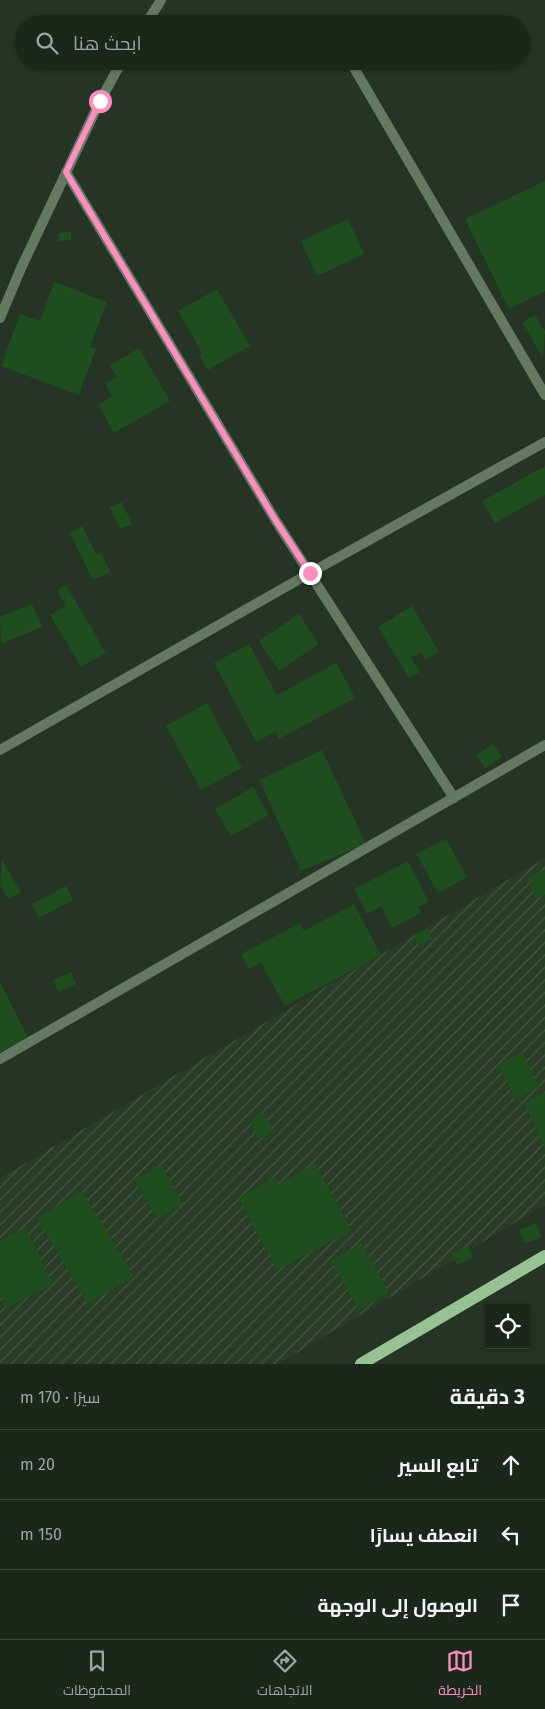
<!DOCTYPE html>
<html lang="ar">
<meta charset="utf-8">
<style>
body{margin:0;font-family:"Fira Sans",Cairo,sans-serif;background:#293328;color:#f1f3f6;direction:rtl}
.controls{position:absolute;right:15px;bottom:15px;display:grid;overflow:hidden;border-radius:0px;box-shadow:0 1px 4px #0004}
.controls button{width:45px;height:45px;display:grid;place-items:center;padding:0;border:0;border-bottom:1px solid #3a443a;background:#1c271b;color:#f1f3f6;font:25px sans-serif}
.stop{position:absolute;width:15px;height:15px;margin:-11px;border:4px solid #fd8ebf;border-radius:50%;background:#fff}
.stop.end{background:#fd8ebf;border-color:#fff;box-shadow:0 1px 5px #0008}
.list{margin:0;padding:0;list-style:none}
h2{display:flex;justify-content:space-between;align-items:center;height:65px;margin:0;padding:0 20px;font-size:21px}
h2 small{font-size:16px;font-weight:400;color:#a0a5a3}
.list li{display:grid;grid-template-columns:32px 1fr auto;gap:15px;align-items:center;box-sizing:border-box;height:70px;padding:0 20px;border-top:1px solid #3a443a}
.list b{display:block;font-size:19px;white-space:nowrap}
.list em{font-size:16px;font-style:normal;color:#a0a5a3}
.icon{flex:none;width:28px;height:28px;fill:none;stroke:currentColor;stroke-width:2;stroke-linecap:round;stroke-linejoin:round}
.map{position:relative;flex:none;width:545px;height:1364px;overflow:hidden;direction:ltr}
.search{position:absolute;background:#1c271b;box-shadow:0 1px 4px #0004;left:15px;right:15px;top:15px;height:55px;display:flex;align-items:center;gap:12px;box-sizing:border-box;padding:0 18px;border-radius:28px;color:#a0a5a3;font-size:19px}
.sheet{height:275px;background:#1c271b}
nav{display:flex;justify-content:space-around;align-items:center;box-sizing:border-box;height:70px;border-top:1px solid #3a443a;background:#1c271b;font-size:14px;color:#a0a5a3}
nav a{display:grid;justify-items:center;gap:2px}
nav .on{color:#fd8ebf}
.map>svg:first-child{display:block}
.industrial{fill:url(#industrial-furrows)}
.building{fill:#1e4e1d}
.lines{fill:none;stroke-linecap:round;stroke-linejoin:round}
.minor{stroke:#647962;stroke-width:10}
.tertiary{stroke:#647962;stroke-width:10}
.primary{stroke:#97c294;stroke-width:12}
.route{stroke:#fd8ebf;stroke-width:6}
</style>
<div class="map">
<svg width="545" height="1364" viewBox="0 0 545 1364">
<defs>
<pattern id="industrial-furrows" width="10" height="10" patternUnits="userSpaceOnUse" patternTransform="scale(1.25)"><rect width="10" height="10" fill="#283c26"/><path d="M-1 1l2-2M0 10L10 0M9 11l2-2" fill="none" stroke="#475845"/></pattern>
</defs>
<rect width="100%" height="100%" fill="#253424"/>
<path class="industrial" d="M545 858V1205L278 1364H0V1178Z"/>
<g class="building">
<path d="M545 181V291L509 309 465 219Z"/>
<path d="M348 219 364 254 317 276 301 241Z"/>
<path d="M71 232V240L59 241 58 233Z"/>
<path d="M54 282 107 302 90 347 96 349 79 395 1 366 20 314 40 321Z"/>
<path d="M217 289 250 346 208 370 199 354 202 353 178 311Z"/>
<path d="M535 315 545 331 543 358 522 322Z"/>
<path d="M139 348 170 401 114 433 98 405 112 396 105 384 117 377 110 365Z"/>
<path d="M545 466V495L495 523 482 501Z"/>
<path d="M122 502 132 524 120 529 110 507Z"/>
<path d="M82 526 96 554 101 552 110 572 93 580 70 533Z"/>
<path d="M66 585 106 653 81 667 50 615 66 606 57 590Z"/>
<path d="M32 604 42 627 1 644 0 617Z"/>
<path d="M412 606 439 652 425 660 421 652 411 658 420 672 409 678 378 627Z"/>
<path d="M299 614 319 644 279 671 259 641Z"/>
<path d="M249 644 277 695 336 663 355 698 279 739 275 732 256 742 214 663Z"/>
<path d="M207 703 242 768 201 790 166 726Z"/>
<path d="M493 744 502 757 485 768 476 755Z"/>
<path d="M322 750 366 844 301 871 259 780Z"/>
<path d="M253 787 269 815 231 836 215 809Z"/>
<path d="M446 839 467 877 438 893 416 854Z"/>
<path d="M2 859 21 893 8 899 0 885Z"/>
<path d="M408 861 429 902 418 907 421 913 392 928 381 907 367 914 354 889Z"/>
<path d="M545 870V895L536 899 527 878Z"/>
<path d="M66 886 73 900 39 918 32 904Z"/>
<path d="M354 904 381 955 285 1006 261 963 249 969 241 954 300 923 304 931Z"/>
<path d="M428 928 432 939 418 945 413 935Z"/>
<path d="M71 972 76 984 58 992 53 980Z"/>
<path d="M0 982 28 1038 0 1052Z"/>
<path d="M522 1053 539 1087 516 1100 498 1065Z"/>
<path d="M545 1093V1148L524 1103Z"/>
<path d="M263 1113 274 1131 259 1140 249 1122Z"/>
<path d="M315 1164 352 1230 278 1270 238 1198 275 1177 279 1184Z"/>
<path d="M161 1165 183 1204 157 1219 134 1180Z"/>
<path d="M82 1191 134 1277 88 1304 37 1218Z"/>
<path d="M536 1223 542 1237 525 1244 519 1230Z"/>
<path d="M26 1228 53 1285 6 1308 0 1295V1240Z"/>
<path d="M361 1243 389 1293 359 1310 331 1261Z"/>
<path d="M468 1246 473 1258 457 1265 452 1254Z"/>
</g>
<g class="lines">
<g class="minor">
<path d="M350 61 545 395"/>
<path d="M66 172 276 521 454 798"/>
<path d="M0 750 310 573 545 442"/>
<path d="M0 1059 545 745"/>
</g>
<g class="tertiary">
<path d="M146 24 161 0"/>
<path d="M0 318 22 266 100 101 122 61"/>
</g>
<path class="primary" d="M361 1364 545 1256"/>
</g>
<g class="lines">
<path class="route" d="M100 101 66 172 276 521 310 573"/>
</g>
</svg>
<div class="controls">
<button><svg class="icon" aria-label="locate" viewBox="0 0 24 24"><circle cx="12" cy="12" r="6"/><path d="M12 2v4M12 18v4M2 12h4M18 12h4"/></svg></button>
</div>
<div class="stop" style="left:100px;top:101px"></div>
<div class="stop end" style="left:310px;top:573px"></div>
<div class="search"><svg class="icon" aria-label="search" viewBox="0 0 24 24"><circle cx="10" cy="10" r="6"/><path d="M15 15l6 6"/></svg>ابحث هنا</div>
</div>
<section class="sheet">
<h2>3 دقيقة<small>سيرًا · 170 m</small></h2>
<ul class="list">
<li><svg class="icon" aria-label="ahead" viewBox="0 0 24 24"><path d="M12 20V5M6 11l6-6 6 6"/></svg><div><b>تابع السير</b></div><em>20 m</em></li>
<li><svg class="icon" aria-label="left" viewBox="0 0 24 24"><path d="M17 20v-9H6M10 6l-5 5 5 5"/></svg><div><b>انعطف يسارًا</b></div><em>150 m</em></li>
<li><svg class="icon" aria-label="arrive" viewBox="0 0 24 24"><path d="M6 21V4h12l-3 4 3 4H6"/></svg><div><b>الوصول إلى الوجهة</b></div></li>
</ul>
</section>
<nav>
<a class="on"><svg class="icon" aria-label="map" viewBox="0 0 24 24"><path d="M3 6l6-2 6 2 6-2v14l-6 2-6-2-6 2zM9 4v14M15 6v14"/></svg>الخريطة</a>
<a><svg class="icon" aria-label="directions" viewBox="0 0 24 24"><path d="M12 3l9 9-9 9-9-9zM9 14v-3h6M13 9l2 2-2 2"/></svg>الاتجاهات</a>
<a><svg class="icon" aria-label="saved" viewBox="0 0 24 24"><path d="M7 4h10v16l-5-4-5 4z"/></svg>المحفوظات</a>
</nav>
